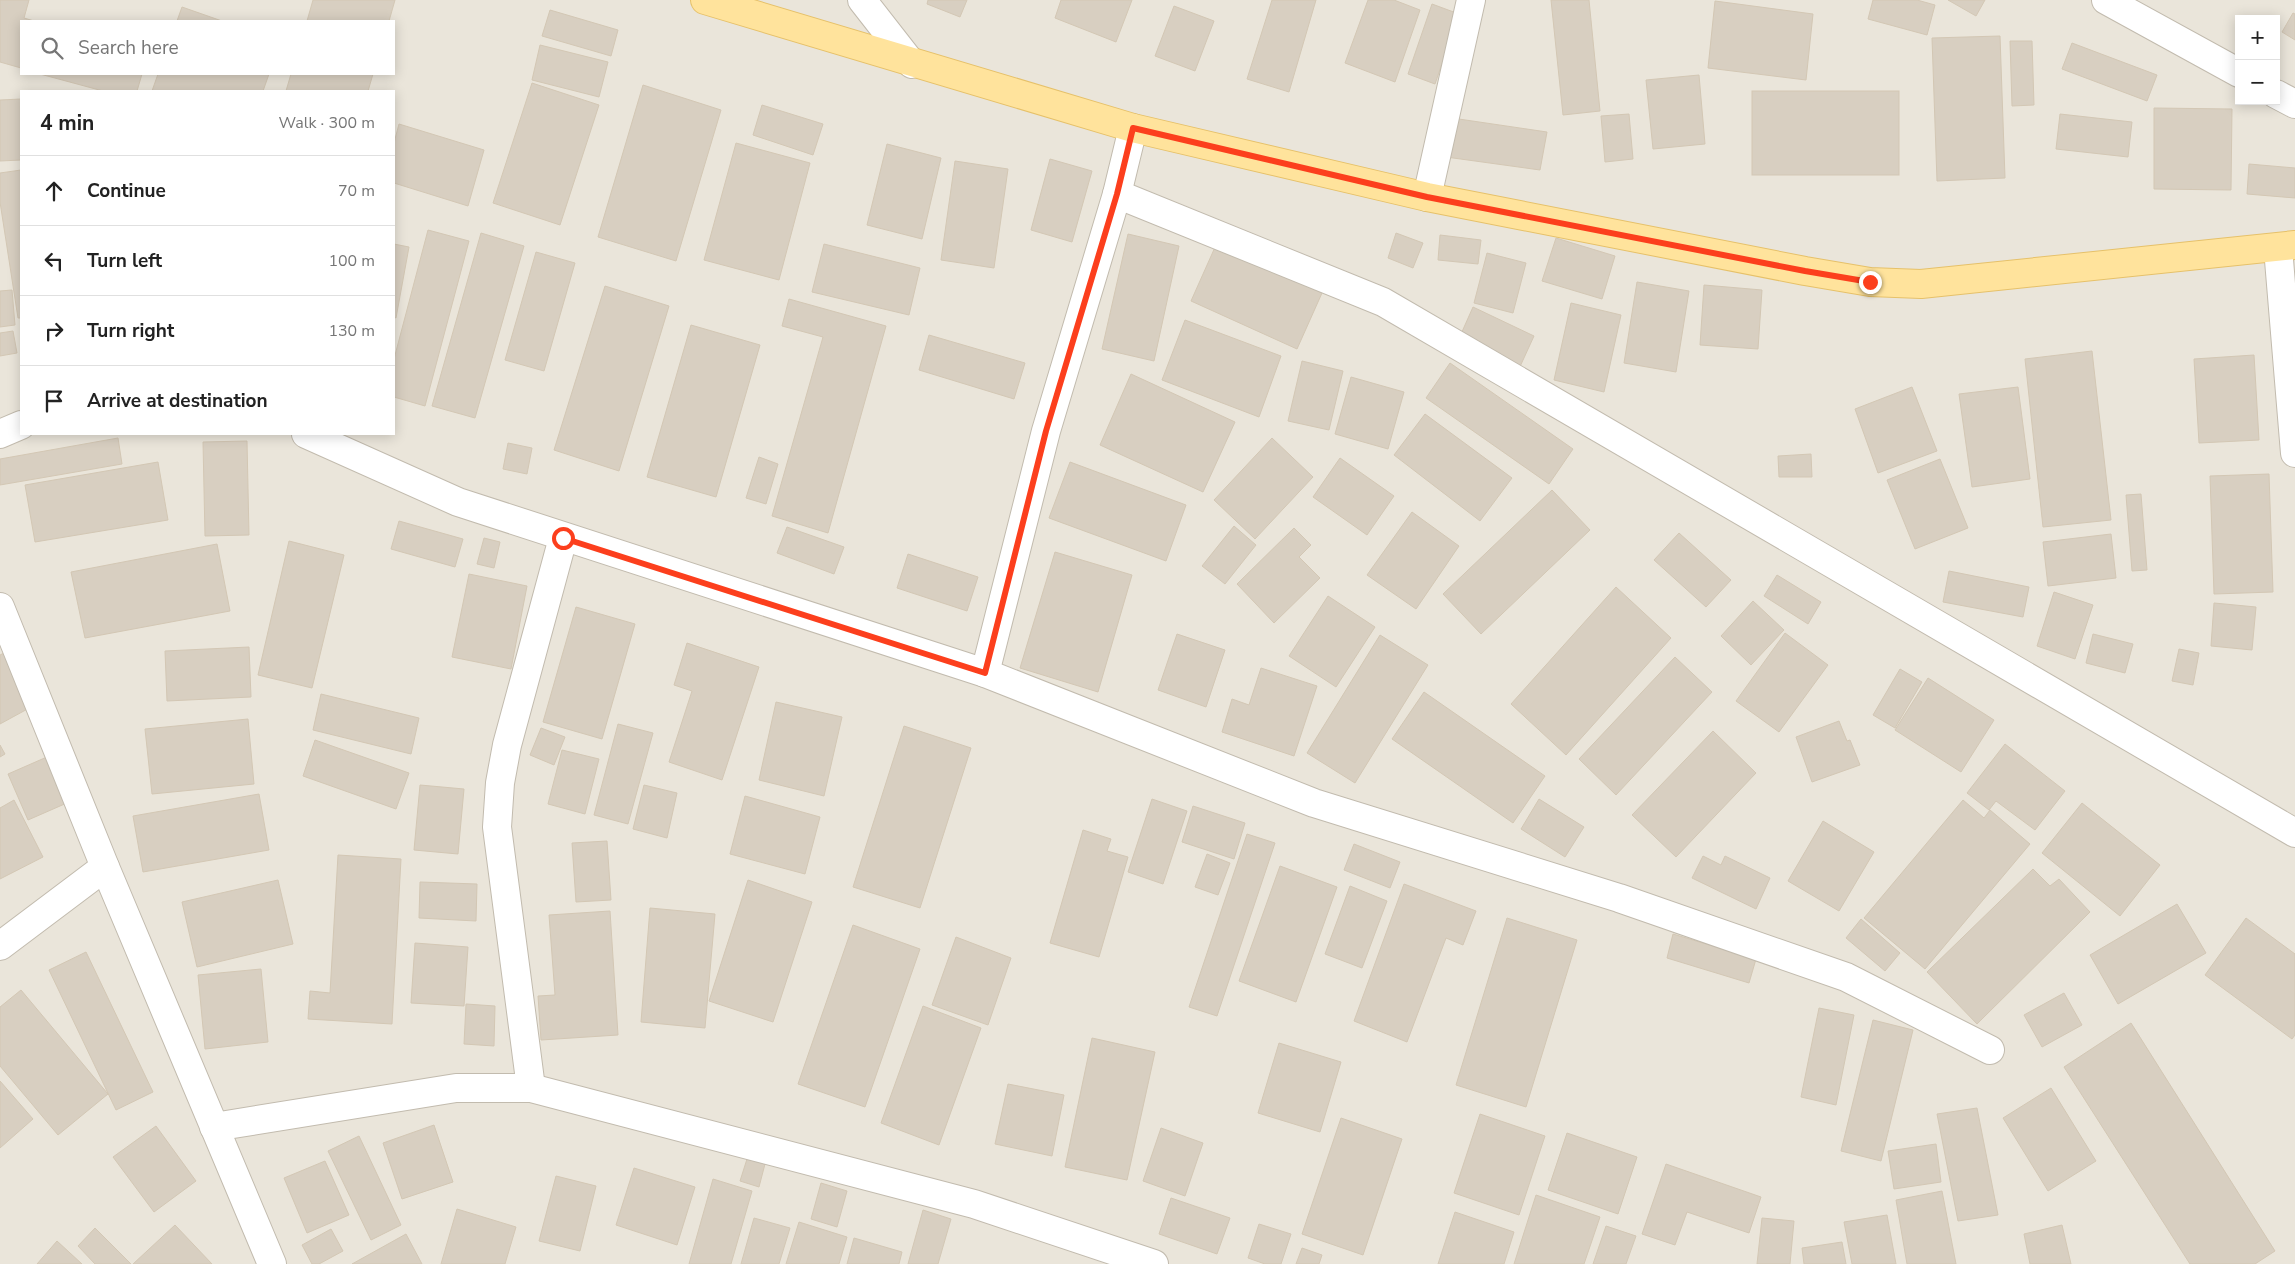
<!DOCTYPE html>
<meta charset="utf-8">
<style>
body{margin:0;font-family:"Nunito Sans",sans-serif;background:#f6f6f6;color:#222}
.controls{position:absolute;right:15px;top:15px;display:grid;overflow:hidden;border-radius:0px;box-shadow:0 2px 12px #0003}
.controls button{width:45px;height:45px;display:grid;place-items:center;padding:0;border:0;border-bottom:1px solid #e0e0e0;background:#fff;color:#222;font:25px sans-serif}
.stop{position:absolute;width:15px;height:15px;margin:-11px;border:4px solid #fc3f1d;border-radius:50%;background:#fff}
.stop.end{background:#fc3f1d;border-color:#fff;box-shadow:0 1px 5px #0008}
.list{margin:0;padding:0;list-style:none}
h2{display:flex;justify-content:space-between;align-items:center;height:65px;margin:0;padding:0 20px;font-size:21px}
h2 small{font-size:16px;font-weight:400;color:#767676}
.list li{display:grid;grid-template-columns:32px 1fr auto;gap:15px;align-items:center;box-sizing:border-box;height:70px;padding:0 20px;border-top:1px solid #e0e0e0}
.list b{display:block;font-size:19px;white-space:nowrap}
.list em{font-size:16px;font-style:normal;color:#767676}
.icon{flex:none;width:28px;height:28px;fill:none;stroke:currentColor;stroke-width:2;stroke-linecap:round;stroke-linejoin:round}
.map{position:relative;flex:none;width:2295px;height:1264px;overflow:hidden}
.search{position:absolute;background:#fff;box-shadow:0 2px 12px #0003;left:20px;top:20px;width:375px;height:55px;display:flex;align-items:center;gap:12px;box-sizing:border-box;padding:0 18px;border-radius:0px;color:#767676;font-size:19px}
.panel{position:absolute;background:#fff;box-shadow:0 2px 12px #0003;left:20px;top:90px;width:375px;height:345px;border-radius:0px}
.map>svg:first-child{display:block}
.residential{fill:#eae5da;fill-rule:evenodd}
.building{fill:#d8cfc1;stroke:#d3c7b4}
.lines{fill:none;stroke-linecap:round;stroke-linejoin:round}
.minor-casing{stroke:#c2bbae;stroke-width:30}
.major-casing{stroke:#e6c16a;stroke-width:30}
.minor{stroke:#fff;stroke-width:28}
.major{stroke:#ffe39c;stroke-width:28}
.route{stroke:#fc3f1d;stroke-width:6}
</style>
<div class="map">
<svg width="2295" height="1264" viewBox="0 0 2295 1264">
<rect width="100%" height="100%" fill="#f6f3ec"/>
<path class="residential" d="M0 0H2295V1264H0ZM2239 19H2276V101H2239ZM21 21H394V74H21ZM21 91H394V434H21Z"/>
<g class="building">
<path d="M0 0H29L24 18 34 21H21V68L0 62Z"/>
<path d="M313 0H395L389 21H307Z"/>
<path d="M928 0H967L960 17 927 4Z"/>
<path d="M1061 0H1132L1116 42 1055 18Z"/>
<path d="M1272 0H1316L1289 92 1247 79Z"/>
<path d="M1368 0H1394L1420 10 1395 82 1345 63Z"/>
<path d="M1551 0H1589L1600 111 1563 115Z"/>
<path d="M1873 0H1917L1935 5 1927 35 1868 19Z"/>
<path d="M1948 0H1985L1976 16Z"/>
<path d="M1715 1 1813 14 1806 80 1708 68Z"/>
<path d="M1432 4 1459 14 1435 84 1408 74Z"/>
<path d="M1174 6 1214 21 1195 71 1155 56Z"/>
<path d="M182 7 222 21H177Z"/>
<path d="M550 10 618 30 611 56 542 36Z"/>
<path d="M2293 13 2295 14V40L2282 32Z"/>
<path d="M2000 36 2005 178 1937 181 1932 38Z"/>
<path d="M2010 41H2032L2034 105 2012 106Z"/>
<path d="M2072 43 2157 75 2147 101 2062 69Z"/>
<path d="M540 45 608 62 599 97 532 80Z"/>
<path d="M40 74H142L137 91H103Z"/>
<path d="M158 74H269L263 91H152Z"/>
<path d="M291 74H373L368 91H286Z"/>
<path d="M1699 75 1705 144 1653 149 1646 80Z"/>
<path d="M532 83 599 105 560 225 493 203Z"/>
<path d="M643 85 721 110 676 261 598 237Z"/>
<rect x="1752" y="91" width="147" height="84"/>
<path d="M21 99V160L0 161V100Z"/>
<path d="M762 105 823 124 813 155 753 135Z"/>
<path d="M2154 108 2232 109 2231 190 2154 189Z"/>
<path d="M1629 114 1633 159 1605 162 1601 116Z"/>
<path d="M2060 114 2132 122 2128 157 2056 149Z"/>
<path d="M1452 118 1547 132 1540 170 1446 157Z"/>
<path d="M399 124 484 150 468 206 394 183V143Z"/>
<path d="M736 143 810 163 779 280 704 260Z"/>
<path d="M887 144 941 158 922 239 867 225Z"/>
<path d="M1050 159 1092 171 1072 242 1031 230Z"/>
<path d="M955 161 1008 169 994 268 941 260Z"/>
<path d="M2249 164 2295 168V198L2247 194Z"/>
<path d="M21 170V318H18L0 202V173Z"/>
<path d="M428 230 469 241 425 406 394 397V359Z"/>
<path d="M481 233 524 246 475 418 432 406Z"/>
<path d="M1396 233 1423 243 1413 268 1388 258Z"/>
<path d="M1128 234 1179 246 1154 361 1102 349Z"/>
<path d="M1440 235 1481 240 1478 264 1438 260Z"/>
<path d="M1556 238 1615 256 1602 299 1542 281Z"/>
<path d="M394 244 409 247 396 318 394 317Z"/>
<path d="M824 244 920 268 909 315 812 292Z"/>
<path d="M1216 245 1322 293 1297 349 1191 301Z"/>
<path d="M536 252 575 263 544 371 505 360Z"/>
<path d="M1487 253 1526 263 1513 313 1474 303Z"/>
<path d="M1637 282 1689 291 1676 372 1624 363Z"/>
<path d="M1704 285 1762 290 1758 349 1700 345Z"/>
<path d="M605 286 669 306 619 471 554 450Z"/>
<path d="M12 290 15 325 0 327V291Z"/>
<path d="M789 299 886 326 828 533 772 516 823 337 782 326Z"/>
<path d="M1571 303 1621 315 1604 392 1554 380Z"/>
<path d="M1473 307 1534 336 1518 371 1457 343Z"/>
<path d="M1185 320 1281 356 1259 417 1162 380Z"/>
<path d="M691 325 760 345 716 497 647 477Z"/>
<path d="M13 331 17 353 0 356V333Z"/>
<path d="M929 335 1025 363 1014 399 919 370Z"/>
<path d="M2092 351 2111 520 2043 527 2025 359Z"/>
<path d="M2254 355 2259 440 2199 443 2194 359Z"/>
<path d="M1302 361 1343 371 1329 430 1288 421Z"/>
<path d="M1450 363 1573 449 1549 484 1426 398Z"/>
<path d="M1131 374 1235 422 1203 492 1100 445Z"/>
<path d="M1351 377 1404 392 1388 449 1335 434Z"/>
<path d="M1912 387 1937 451 1878 473 1855 409Z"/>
<path d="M2018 387 2030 479 1972 487 1959 394Z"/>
<path d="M1425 414 1512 478 1480 521 1394 455Z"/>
<path d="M118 438 122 464 0 485V459Z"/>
<path d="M1272 438 1313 477 1255 539 1214 500Z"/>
<path d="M247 441 249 535 205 536 203 442Z"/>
<path d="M508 443 532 448 527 474 503 469Z"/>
<path d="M1811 454 1812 477H1779L1778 456Z"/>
<path d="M759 457 778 464 766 504 746 498Z"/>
<path d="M1340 458 1394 496 1367 535 1313 497Z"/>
<path d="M1940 459 1968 528 1915 549 1887 480Z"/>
<path d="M158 462 168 520 35 542 25 485Z"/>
<path d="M1070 462 1186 505 1166 561 1049 518Z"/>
<path d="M2269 474 2273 592 2214 594 2210 476Z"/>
<path d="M1552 490 1590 530 1481 634 1443 594Z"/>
<path d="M2141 494 2147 570 2132 571 2126 495Z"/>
<path d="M1412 512 1459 546 1416 609 1367 575Z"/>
<path d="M399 521 463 539 455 567 391 549Z"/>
<path d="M1234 526 1256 545 1225 584 1202 566Z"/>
<path d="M787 527 844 547 834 574 777 553Z"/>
<path d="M1294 528 1311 545 1299 557 1320 578 1274 623 1237 584Z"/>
<path d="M1679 533 1731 580 1706 607 1654 560Z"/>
<path d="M2111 534 2116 578 2048 586 2043 542Z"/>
<path d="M484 538 500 542 494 568 477 564Z"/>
<path d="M289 541 344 555 312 688 258 675Z"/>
<path d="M217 544 230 611 85 638 71 572Z"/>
<path d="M1055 552 1132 575 1098 692 1020 668Z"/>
<path d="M908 554 978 577 967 611 897 588Z"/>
<path d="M1949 571 2029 587 2023 617 1943 602Z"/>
<path d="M469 574 527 586 511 669 452 657Z"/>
<path d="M1777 575 1821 602 1808 624 1764 596Z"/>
<path d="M1616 587 1671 638 1566 755 1511 704Z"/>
<path d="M2054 592 2093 605 2075 659 2037 646Z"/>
<path d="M1328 596 1375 627 1336 687 1289 656Z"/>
<path d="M1753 601 1784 630 1751 665 1721 636Z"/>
<path d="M2214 603 2256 607 2252 650 2211 646Z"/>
<path d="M576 607 635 624 602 739 543 722Z"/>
<path d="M1785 633 1828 665 1779 732 1736 701Z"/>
<path d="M1177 634 1225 650 1206 707 1158 690Z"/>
<path d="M2093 634 2133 644 2125 673 2086 663Z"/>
<path d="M1380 635 1428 665 1355 783 1307 753Z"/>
<path d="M687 643 759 667 722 780 669 762 692 691 674 685Z"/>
<path d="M249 647 251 697 167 701 165 651Z"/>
<path d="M2179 649 2199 653 2193 685 2172 681Z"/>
<path d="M4 653 33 706 0 724V655Z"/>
<path d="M1675 657 1712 692 1616 795 1579 759Z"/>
<path d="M1261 668 1317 686 1294 756 1222 732 1232 699 1249 705Z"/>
<path d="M1900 669 1922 682 1895 728 1873 715Z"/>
<path d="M1928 678 1994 720 1961 772 1895 730Z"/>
<path d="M1424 692 1545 776 1513 823 1392 739Z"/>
<path d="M321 694 419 718 411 754 313 730Z"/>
<path d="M776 702 842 717 824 796 759 780Z"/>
<path d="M248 719 254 784 152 794 145 729Z"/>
<path d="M1839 721 1847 741 1850 740 1860 765 1812 782 1796 737Z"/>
<path d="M618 724 653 733 628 824 594 815Z"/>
<path d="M904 726 971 748 920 908 853 887Z"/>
<path d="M541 728 565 737 554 765 530 755Z"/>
<path d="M1713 731 1756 773 1676 857 1632 815Z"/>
<path d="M315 740 409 773 396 809 303 776Z"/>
<path d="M2005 744 2065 791 2035 830 1996 801 1989 810 1967 793Z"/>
<path d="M0 745 5 754 0 757Z"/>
<path d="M562 750 599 759 585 814 548 804Z"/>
<path d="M56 753 76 799 28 820 8 774Z"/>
<path d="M420 785 464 789 458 854 414 850Z"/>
<path d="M644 785 677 793 667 838 633 829Z"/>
<path d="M259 794 269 850 143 872 133 816Z"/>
<path d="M745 796 820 817 805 874 730 854Z"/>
<path d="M1152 799 1187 811 1163 884 1128 872Z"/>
<path d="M1539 799 1584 827 1565 857 1521 829Z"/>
<path d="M14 800 43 857 0 879V808Z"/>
<path d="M1963 800 1984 818 1990 810 2030 844 1925 969 1864 918Z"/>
<path d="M2082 803 2160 865 2120 916 2042 853Z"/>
<path d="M1193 806 1245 823 1234 859 1182 842Z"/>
<path d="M1823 821 1874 852 1839 911 1788 881Z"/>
<path d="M1083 830 1111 839 1107 851 1128 857 1099 957 1050 943Z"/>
<path d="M1247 834 1275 843 1217 1016 1189 1007Z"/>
<path d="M607 841 611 900 576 902 572 843Z"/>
<path d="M1354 844 1400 862 1390 888 1344 870Z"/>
<path d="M1207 854 1230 863 1218 895 1195 887Z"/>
<path d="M338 855 401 859 392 1024 308 1019 310 991 330 993Z"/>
<path d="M1703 856 1721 865 1725 856 1770 878 1756 909 1692 878Z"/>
<path d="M1280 866 1337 887 1296 1002 1239 981Z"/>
<path d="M2033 869 2050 886 2059 879 2090 912 1977 1024 1927 972Z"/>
<path d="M278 880 293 944 197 967 182 902Z"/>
<path d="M748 880 812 902 773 1022 709 1001Z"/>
<path d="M420 882 477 884 476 921 419 918Z"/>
<path d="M1404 884 1476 911 1463 945 1446 938 1407 1042 1354 1021Z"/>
<path d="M1350 886 1387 901 1362 968 1325 954Z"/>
<path d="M2177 904 2206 953 2118 1004 2090 955Z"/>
<path d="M650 908 715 914 705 1028 641 1022Z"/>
<path d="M610 911 618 1035 541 1040 538 996 555 995 549 915Z"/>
<path d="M1507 918 1577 940 1526 1107 1456 1085Z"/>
<path d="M2246 918 2295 954V1035L2292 1039 2205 975Z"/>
<path d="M1861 919 1900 953 1885 971 1846 938Z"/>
<path d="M853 925 920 949 865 1107 798 1084Z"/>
<path d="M1673 934 1756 959 1749 983 1667 958Z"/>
<path d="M956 937 1011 958 988 1025 932 1005Z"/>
<path d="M415 943 468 947 464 1006 411 1003Z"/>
<path d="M86 952 153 1092 116 1110 49 970Z"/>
<path d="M261 969 268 1042 205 1049 198 975Z"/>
<path d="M21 990 108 1094 58 1135 0 1066V1007Z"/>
<path d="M2064 993 2082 1025 2042 1047 2024 1015Z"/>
<path d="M466 1004 495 1006 494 1046 464 1044Z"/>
<path d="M923 1006 981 1028 939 1145 881 1123Z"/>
<path d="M1819 1008 1854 1015 1836 1105 1801 1097Z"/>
<path d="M1873 1020 1913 1030 1881 1161 1841 1151Z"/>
<path d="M2131 1023 2275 1251 2255 1264H2190L2064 1067Z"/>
<path d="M1092 1038 1155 1052 1127 1180 1065 1167Z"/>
<path d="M1279 1043 1341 1062 1320 1132 1258 1113Z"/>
<path d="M0 1081 33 1119 0 1148Z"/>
<path d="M1008 1084 1064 1095 1052 1156 995 1144Z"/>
<path d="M2051 1088 2096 1161 2048 1191 2003 1118Z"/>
<path d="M1977 1108 1998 1215 1958 1221 1937 1114Z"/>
<path d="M1480 1114 1545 1136 1519 1215 1454 1193Z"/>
<path d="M1341 1118 1402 1139 1363 1255 1302 1234Z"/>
<path d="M434 1125 453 1182 402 1199 383 1143Z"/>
<path d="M156 1126 196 1181 154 1212 113 1157Z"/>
<path d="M1161 1128 1203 1143 1185 1196 1143 1181Z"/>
<path d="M1567 1133 1637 1157 1618 1214 1548 1190Z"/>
<path d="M359 1136 401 1225 371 1240 328 1151Z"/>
<path d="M1936 1144 1941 1182 1894 1189 1888 1151Z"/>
<path d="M747 1159 765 1164 759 1187 740 1181Z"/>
<path d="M325 1161 349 1215 307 1233 284 1178Z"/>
<path d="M1666 1164 1761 1197 1749 1233 1687 1212 1675 1245 1642 1234Z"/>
<path d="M634 1168 695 1187 677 1245 616 1225Z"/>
<path d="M556 1176 596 1186 580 1251 539 1241Z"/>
<path d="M713 1179 752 1191 731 1264H689Z"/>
<path d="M821 1183 847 1191 837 1227 811 1219Z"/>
<path d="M1942 1191 1956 1264H1907L1896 1200Z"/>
<path d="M1536 1195 1600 1217 1584 1264H1514Z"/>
<path d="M1171 1198 1230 1218 1217 1254 1159 1234Z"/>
<path d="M457 1209 516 1227 505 1264H441Z"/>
<path d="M923 1210 951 1219 938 1264H908Z"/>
<path d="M1455 1212 1514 1232 1504 1264H1438Z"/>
<path d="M1887 1215 1896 1264H1852L1844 1222Z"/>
<path d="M754 1218 790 1228 779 1264H741Z"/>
<path d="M1762 1218 1794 1221 1790 1264H1757Z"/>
<path d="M799 1222 847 1237 839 1264H786Z"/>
<path d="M1259 1224 1291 1234 1281 1264H1265L1248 1258Z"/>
<path d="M175 1225 212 1264H133Z"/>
<path d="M2062 1225 2071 1264H2030L2024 1234Z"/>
<path d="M1606 1226 1636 1236 1626 1264H1593Z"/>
<path d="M95 1228 131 1264H95L78 1246Z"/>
<path d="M331 1229 343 1251 319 1264H312L302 1245Z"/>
<path d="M406 1234 422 1264H352Z"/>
<path d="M854 1238 902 1252 899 1264H847Z"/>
<path d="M57 1241 82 1264H37Z"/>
<path d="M1842 1242 1846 1264H1804L1802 1248Z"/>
<path d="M1302 1248 1322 1255 1319 1264H1296Z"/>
</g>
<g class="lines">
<defs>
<g id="minor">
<path d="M862 0 912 64"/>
<path d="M2106 0 2239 73"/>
<path d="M2276 94 2295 104"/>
<path d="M1117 194 1383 302 2295 833"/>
<path d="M1427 197 1471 0"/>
<path d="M2278 248 2295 453"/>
<path d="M0 434 21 425"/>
<path d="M306 434 458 502 985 673 1314 803 1619 898 1846 977 1990 1050"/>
<path d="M0 607 105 867 272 1264"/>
<path d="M985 673 1046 431 1117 194 1133 128"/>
<path d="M0 946 105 867"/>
<path d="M531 1088 497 827 500 783 507 745 563 538"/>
<path d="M214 1127 456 1088H531L974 1204 1154 1264"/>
</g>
<path id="major" d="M705 0 1133 128 1427 197 1805 271 1870 282 1921 284 2295 245"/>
</defs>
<use href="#minor" class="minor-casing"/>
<use href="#major" class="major-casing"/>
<use href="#minor" class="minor"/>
<use href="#major" class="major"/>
</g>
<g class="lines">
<path class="route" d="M563 538 985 673 1046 431 1117 194 1133 128 1427 197 1805 271 1870 282"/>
</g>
</svg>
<div class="controls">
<button>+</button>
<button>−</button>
</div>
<div class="stop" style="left:563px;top:538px"></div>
<div class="stop end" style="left:1870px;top:282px"></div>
<div class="search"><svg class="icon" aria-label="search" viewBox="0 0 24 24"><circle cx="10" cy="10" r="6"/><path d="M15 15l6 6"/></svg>Search here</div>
<section class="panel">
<h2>4 min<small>Walk · 300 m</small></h2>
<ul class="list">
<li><svg class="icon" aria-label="ahead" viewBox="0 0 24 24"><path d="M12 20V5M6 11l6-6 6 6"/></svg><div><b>Continue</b></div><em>70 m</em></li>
<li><svg class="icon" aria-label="left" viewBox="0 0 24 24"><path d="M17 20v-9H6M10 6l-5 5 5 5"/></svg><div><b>Turn left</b></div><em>100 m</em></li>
<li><svg class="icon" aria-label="right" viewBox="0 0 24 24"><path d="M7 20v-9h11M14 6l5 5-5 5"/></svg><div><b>Turn right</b></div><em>130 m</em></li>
<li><svg class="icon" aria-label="arrive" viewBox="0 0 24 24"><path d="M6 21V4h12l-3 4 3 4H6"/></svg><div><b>Arrive at destination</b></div></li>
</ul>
</section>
</div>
